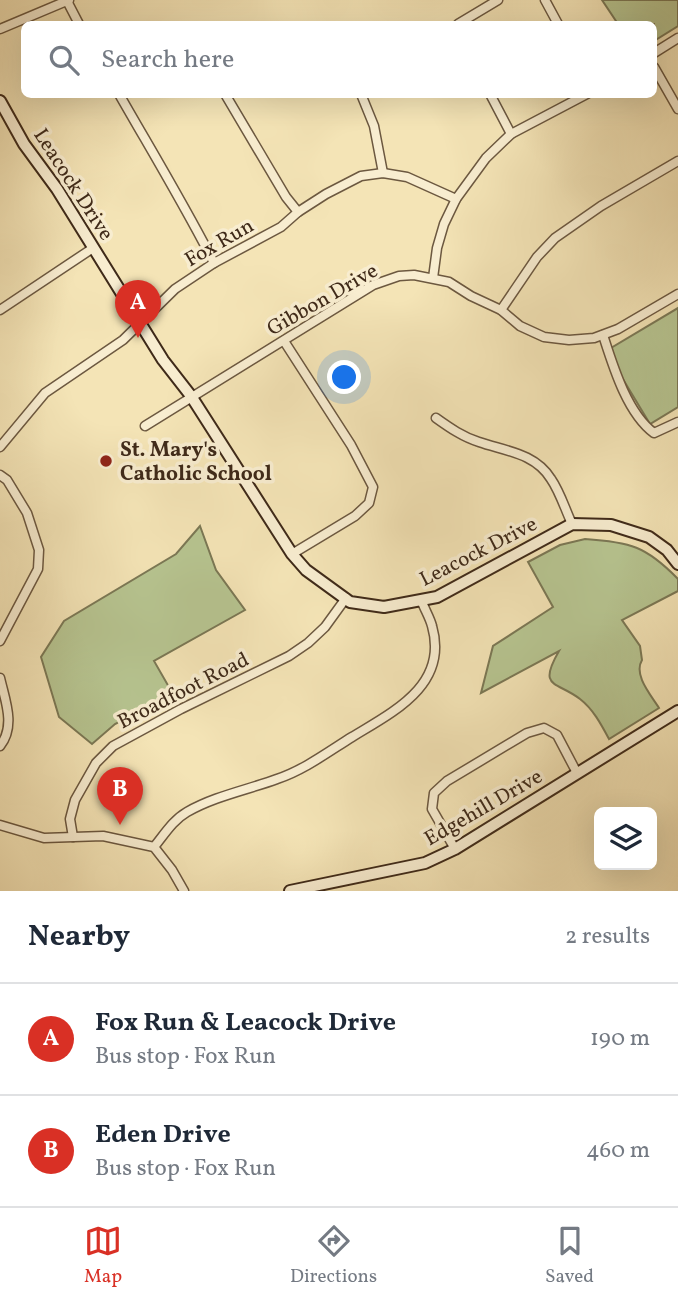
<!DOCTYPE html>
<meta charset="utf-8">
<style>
body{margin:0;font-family:Vollkorn,serif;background:#f2f2f3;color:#1f2937}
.controls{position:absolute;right:21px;bottom:21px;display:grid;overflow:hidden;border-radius:10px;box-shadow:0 7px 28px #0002}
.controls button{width:63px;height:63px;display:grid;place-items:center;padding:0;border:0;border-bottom:2px solid #e0e1e3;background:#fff;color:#1f2937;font:35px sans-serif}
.you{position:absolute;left:345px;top:378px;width:24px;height:24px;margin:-18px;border:5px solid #fff;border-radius:50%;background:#1a73e8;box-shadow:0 0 0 10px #1a73e833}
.badge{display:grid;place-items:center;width:46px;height:46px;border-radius:50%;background:#d93025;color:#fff;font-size:23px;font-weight:700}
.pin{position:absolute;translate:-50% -58px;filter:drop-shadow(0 2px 4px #0008)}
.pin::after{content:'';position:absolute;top:37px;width:24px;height:21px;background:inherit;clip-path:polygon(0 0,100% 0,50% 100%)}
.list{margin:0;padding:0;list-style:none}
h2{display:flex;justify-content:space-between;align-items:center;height:91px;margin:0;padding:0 28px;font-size:30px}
h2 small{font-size:23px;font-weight:400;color:#747a83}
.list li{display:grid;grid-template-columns:46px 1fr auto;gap:21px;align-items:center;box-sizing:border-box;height:112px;padding:0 28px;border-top:2px solid #e0e1e3}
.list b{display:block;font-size:26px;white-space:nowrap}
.list p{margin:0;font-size:23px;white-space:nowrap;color:#747a83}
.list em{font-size:23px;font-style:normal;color:#747a83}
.icon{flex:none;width:38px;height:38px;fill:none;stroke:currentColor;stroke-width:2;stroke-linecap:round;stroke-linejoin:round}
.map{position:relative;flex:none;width:678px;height:891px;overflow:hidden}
.search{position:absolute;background:#fff;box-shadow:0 7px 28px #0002;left:21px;right:21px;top:21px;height:77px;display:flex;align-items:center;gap:18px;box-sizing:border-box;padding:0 24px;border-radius:10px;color:#747a83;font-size:26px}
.sheet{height:315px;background:#fff}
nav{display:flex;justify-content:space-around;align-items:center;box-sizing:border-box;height:98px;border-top:2px solid #e0e1e3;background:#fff;font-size:19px;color:#747a83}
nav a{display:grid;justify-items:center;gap:4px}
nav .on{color:#d93025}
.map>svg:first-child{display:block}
.green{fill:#b7c591;stroke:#7b7855;stroke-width:2}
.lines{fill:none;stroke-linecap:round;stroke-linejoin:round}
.street-casing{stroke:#6c5840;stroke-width:11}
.secondary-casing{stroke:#3f2a19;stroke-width:14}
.street{stroke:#f8edd0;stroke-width:8}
.secondary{stroke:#f8edd0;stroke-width:10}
.poi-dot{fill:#8f2418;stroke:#f8edd0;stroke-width:2.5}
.labels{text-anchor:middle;stroke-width:7;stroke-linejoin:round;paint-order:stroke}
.street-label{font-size:21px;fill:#3f2a19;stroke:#f8edd0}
.poi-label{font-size:21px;font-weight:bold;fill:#3f2a19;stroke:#f8edd0;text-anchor:start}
</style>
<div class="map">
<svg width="678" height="891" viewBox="0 0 678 891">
<rect width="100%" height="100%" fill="#f4e4b6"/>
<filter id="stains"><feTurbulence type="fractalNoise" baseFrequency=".00286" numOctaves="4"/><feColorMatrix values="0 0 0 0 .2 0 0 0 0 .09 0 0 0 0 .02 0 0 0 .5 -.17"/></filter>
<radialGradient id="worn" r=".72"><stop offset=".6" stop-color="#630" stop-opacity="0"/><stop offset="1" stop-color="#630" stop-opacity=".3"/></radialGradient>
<g class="green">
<path d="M602 0H678V26L654 41V24H618Z"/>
<path d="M678 308V407L650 424 615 366 611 348Z"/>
<path d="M200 526 216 570 245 610 154 661 173 694 115 724 92 744 59 717 41 657 64 621 176 554Z"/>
<path d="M585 539C630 542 646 546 678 579V591L622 620 640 646 642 660C633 675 651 695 659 708L609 739C601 724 593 709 580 699 557 681 537 689 559 651L481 693 493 646 553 607 528 562 560 545Z"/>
</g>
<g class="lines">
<defs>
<g id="street">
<path d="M545 0 558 24"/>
<path d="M67 1 79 24"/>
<path d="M458 24 498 0"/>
<path d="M0 29 69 0"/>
<path d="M654 53 678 38"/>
<path d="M654 67 678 109"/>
<path d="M119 94C151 150 185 206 214 263"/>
<path d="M225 94 286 197 298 212"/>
<path d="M361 94 374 126 383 173"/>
<path d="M490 94 511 134"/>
<path d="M433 278 437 248 444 224 456 199 486 158 511 134 587 94"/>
<path d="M0 310 93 248"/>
<path d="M501 310 537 257 555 238 601 206 678 161"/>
<path d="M603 335C613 366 627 413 654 433L678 422"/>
<path d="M284 341 351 445 373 487 369 503 355 516 292 554"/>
<path d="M436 418C450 428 463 437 479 442 505 451 535 453 551 479 560 492 565 509 572 524"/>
<path d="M145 426 373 285 399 276 414 275 449 282 471 296 501 310 520 326 544 337 569 340 594 338 618 329 678 294"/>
<path d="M0 447 45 393 123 340 175 289 214 263 281 227 298 212 326 194 361 176 383 173 407 177 456 199"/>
<path d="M0 475 7 480 27 513 39 550 38 569 0 641"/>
<path d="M0 678C5 700 16 726 0 746"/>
<path d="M0 825 44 838 103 836 154 847 172 870 184 891"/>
<path d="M73 837 70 819 75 800 96 763 113 746 181 709 289 656 308 643 325 627 346 598"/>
<path d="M154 847C164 835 173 820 187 812 215 796 247 790 277 779 304 770 328 752 352 737 393 712 449 685 432 626 430 618 425 610 422 602"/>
<path d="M455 849 432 809 434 793 447 781 527 733 544 728 557 735 577 773"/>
</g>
<g id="secondary">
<path d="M0 101 24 144 57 189 163 360 191 396 292 554 306 570 350 602 384 607 437 597 572 524 611 525 649 537 667 550 678 564"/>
<path d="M290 891 425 863 455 849 678 711"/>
</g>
</defs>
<use href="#street" class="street-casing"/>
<use href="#secondary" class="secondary-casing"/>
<use href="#street" class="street"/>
<use href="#secondary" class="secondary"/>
</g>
<circle class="poi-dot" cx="106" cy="461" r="7"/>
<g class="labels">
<g class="street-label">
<text transform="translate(74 184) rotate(57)" y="7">Leacock Drive</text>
<text transform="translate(219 242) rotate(-30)" y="7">Fox Run</text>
<text transform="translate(322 299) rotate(-30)" y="7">Gibbon Drive</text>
<text transform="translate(478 551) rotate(-27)" y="7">Leacock Drive</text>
<text transform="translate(183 690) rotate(-27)" y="7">Broadfoot Road</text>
<text transform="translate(483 807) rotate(-30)" y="7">Edgehill Drive</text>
</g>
<g class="poi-label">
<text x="120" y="456">St. Mary's<tspan x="120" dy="24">Catholic School</tspan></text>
</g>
</g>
<rect width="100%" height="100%" filter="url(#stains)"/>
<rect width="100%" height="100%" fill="url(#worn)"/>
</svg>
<div class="controls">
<button><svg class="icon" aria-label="layers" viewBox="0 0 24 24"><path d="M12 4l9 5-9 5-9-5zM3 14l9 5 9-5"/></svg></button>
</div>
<div class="you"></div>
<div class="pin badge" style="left:138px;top:338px">A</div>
<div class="pin badge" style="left:120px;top:825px">B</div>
<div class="search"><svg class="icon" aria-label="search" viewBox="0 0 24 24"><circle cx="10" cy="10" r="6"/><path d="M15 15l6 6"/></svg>Search here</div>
</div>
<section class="sheet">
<h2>Nearby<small>2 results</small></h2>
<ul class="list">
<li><span class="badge">A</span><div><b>Fox Run &amp; Leacock Drive</b><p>Bus stop · Fox Run</p></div><em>190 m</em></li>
<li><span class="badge">B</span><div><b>Eden Drive</b><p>Bus stop · Fox Run</p></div><em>460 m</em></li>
</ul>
</section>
<nav>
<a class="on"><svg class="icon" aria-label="map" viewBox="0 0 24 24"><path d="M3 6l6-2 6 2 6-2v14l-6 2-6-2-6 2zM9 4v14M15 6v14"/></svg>Map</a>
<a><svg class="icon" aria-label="directions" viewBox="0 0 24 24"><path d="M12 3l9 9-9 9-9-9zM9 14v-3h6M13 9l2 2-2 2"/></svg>Directions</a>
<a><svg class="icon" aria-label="saved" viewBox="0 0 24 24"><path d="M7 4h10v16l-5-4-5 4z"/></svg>Saved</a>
</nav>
